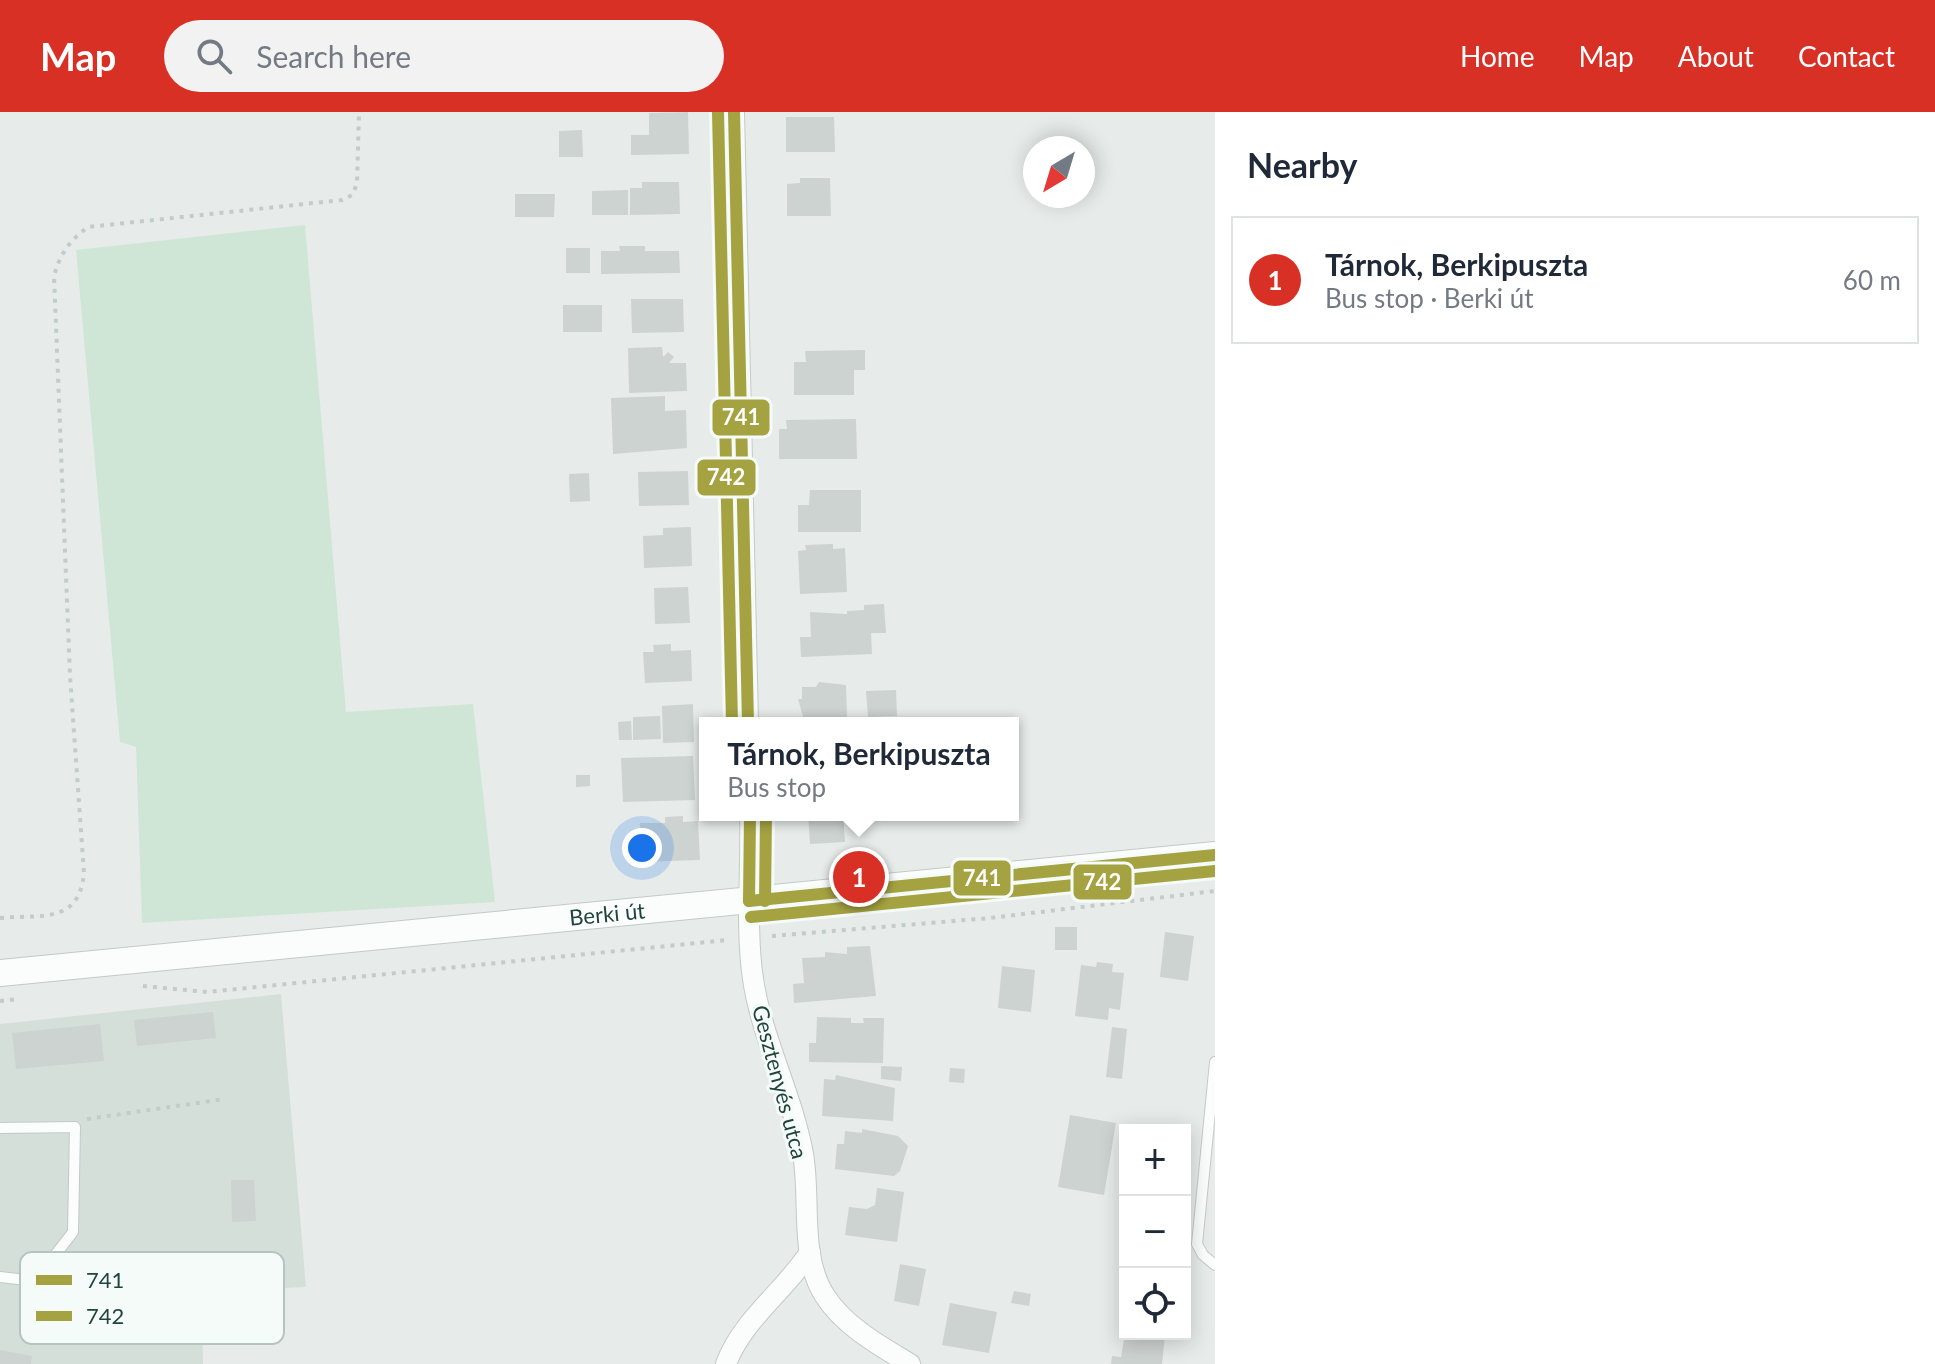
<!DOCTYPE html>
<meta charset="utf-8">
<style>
body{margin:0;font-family:Lato,sans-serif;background:#f2f2f3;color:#1f2937}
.controls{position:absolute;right:24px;bottom:24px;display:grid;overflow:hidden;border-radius:0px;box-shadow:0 4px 20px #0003}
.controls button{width:72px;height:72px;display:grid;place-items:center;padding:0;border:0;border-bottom:2px solid #e0e1e3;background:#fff;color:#1f2937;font:40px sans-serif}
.compass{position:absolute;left:1023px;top:24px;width:72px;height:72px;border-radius:50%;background:#fff;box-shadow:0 4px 20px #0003;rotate:218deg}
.you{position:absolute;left:642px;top:736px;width:28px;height:28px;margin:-20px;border:6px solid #fff;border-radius:50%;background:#1a73e8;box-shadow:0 0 0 12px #1a73e833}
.badge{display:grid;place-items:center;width:52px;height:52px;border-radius:50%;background:#d93025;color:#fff;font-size:26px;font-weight:700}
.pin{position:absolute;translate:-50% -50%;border:4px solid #fff;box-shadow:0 2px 8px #0006}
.popup{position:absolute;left:699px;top:605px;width:320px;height:104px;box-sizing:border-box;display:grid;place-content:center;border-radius:0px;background:#fff;filter:drop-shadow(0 2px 6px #0005);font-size:26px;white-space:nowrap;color:#747a83}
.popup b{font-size:30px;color:#1f2937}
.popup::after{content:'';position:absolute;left:50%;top:100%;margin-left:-16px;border:16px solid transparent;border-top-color:#fff}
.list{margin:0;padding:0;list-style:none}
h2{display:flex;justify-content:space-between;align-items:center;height:104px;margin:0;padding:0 32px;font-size:34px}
h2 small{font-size:26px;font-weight:400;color:#747a83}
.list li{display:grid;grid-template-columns:52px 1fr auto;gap:24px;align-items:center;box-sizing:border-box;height:128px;margin:0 16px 16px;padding:0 16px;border:2px solid #e0e1e3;border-radius:0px}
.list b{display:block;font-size:30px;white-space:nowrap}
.list p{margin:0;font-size:26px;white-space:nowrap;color:#747a83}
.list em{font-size:26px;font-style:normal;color:#747a83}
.icon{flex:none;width:44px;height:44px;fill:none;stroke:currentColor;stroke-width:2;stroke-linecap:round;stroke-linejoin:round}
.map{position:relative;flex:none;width:1215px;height:1252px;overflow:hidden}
header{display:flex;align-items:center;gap:48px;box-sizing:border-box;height:112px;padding:0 40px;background:#d93025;color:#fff}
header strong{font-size:38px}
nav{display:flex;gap:44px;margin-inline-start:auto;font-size:28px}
.search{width:560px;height:72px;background:#f2f2f3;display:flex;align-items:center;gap:20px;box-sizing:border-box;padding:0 28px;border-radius:44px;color:#747a83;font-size:30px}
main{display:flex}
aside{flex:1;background:#fff}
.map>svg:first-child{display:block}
.built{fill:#d4dfda}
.green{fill:#cfe6d7}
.building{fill:#cdd3d1}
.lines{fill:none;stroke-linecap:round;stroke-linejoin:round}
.lane-casing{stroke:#c4c9c7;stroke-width:12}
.street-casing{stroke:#c4c9c7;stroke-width:22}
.secondary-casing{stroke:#c2cac8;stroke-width:28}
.path{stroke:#c2ccca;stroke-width:4;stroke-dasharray:4 6;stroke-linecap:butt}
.lane{stroke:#fbfcfc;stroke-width:10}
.street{stroke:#fbfcfc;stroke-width:20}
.secondary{stroke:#fbfcfc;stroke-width:26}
.bus-1-casing{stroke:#f5fbf8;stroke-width:18}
.bus-2-casing{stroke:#f5fbf8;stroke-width:18}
.bus-1{stroke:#a4a241;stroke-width:12}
.bus-2{stroke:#a4a241;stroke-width:12}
.labels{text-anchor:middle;stroke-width:6;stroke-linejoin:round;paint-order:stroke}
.street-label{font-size:22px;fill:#21433d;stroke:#f5fbf8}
.key{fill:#f5fbf8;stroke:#b5c4c0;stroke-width:2}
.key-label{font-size:22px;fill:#21433d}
.line-badge{stroke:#f5fbf8;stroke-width:3}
.badge-label{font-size:22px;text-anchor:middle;font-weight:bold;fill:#fff}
</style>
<header>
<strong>Map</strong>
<div class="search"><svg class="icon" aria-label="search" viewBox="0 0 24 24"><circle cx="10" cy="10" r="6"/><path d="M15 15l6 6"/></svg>Search here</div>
<nav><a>Home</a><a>Map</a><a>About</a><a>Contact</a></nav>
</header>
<main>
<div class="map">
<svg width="1215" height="1252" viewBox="0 0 1215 1252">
<rect width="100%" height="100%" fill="#e7ecea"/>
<path class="built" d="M281 882 306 1175 201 1180 203 1252H0V912Z"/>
<path class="green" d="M305 113 346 600 473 592 495 790 142 811 136 635 120 630 76 138Z"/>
<g class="building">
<path d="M688 0 689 42 631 43V23H649V1Z"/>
<path d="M786 5H834L835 40H786Z"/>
<path d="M582 18 583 45H559V19Z"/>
<path d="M800 66H830L831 104H787V72L800 71Z"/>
<path d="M642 70H679L680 102 630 103V76H642Z"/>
<path d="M628 78V103H592V79Z"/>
<path d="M515 82H555L554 105H515Z"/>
<path d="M619 134H645V139H679L680 161 601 162V139H620Z"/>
<rect x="566" y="136" width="24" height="25"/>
<path d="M631 187H683L684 220 632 221Z"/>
<rect x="563" y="193" width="39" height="27"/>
<path d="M662 235 663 245 668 240 674 245 669 251H686L687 279 629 281 628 236Z"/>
<path d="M865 238V258H854V283H794V250H806L805 239Z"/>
<path d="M665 284V299L686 298 687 336 613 342 611 286Z"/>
<path d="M856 307 857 347H779V317H787L786 308Z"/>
<path d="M688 359 689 393 639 394 638 360Z"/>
<path d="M589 361 590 389 570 390 569 362Z"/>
<path d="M810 378H861V420H798V393H809Z"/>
<path d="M691 415 692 454 644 456 643 424 663 423V416Z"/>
<path d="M833 432V437L845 436 847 480 800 482 798 439 806 438 805 433Z"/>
<path d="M688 475 690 511 655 512 654 476Z"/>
<path d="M884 492 886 521H871L872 542 801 545 800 525H811L810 500 847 502V499L864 498V493Z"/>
<path d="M671 532V539L691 538 692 569 645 571 643 540H654L653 533Z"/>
<path d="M819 570 846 573 847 606 804 608 798 587H802V575H816Z"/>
<path d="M896 578 897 604 868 605 866 579Z"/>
<path d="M693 592 694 630 663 631 662 594Z"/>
<path d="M660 604 661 627 633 628V605Z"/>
<path d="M631 609 632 628H619L618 610Z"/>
<path d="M693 644 695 688 623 690 621 646Z"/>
<path d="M576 663H590V674L576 675Z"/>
<path d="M808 703H843L845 730 810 732Z"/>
<path d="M683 704V710L698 709 700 748 641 750 640 711H665V705Z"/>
<rect x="1055" y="815" width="22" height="23"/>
<path d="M1165 820 1194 824 1188 869 1160 865Z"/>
<path d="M870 834 876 884 794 891 793 872 804 871 802 846 825 845V840L847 842V835Z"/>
<path d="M1097 850 1113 852 1112 860 1124 861 1120 898 1109 896 1108 908 1075 904 1081 853 1096 855Z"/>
<path d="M1002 854 1035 858 1031 900 998 896Z"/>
<path d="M213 900 216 926 137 934 134 908Z"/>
<path d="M817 905 851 906V911H864L863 906H884L883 951 809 950V931H816Z"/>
<path d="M100 912 104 949 16 957 12 921Z"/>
<path d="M1112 915 1127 917 1122 967 1106 965Z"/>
<path d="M881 954 902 955 901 969 881 967Z"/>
<path d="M950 956 965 957 964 971 949 970Z"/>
<path d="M836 963 895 976 893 1009 822 1004 824 967 835 968Z"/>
<path d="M1070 1003 1116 1011 1104 1083 1058 1075Z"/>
<path d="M862 1017 898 1024 908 1034 900 1059 894 1064 835 1057 837 1032H844L845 1019 862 1021Z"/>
<path d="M231 1068H254L256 1109 232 1110Z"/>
<path d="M877 1076 904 1080 897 1130 845 1123 849 1095 867 1097 875 1093Z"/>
<path d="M900 1152 926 1157 919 1194 894 1189Z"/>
<path d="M1014 1179 1031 1182 1029 1194 1011 1191Z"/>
<path d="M950 1191 997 1200 989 1241 942 1233Z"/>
<path d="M1125 1222 1165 1223 1162 1252H1111L1112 1244 1121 1245Z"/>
<path d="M0 1238 32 1244 31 1252H0Z"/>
</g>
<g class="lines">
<defs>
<g id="lane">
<path d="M1215 950 1197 1132 1203 1143 1215 1153"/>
<path d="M0 1016 75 1015 73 1120 35 1169 0 1165"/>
</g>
<g id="street">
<path d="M734 0 748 611"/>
<path d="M750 703C752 757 745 813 753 867 762 927 792 982 803 1042 811 1087 799 1144 825 1184 844 1214 880 1234 910 1252"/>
<path d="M726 1252C742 1208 785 1179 810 1140"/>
</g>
<g id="secondary">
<path id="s1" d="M0 861 1215 743"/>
</g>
</defs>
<use href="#lane" class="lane-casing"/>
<use href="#street" class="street-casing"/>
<use href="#secondary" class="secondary-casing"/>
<g class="path">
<path d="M0 806C41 802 79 813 84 761L70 564 54 164C60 142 69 129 88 115L342 88 352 83 357 72 359 0"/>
<path d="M772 824 990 806 1215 779"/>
<path d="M143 874 207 880 727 828"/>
<path d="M0 889 19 887"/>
<path d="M87 1007 225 987"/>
</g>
<use href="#lane" class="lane"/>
<use href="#street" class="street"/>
<use href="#secondary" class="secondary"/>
<defs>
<g id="bus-1">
<path d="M734 0 748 611"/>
<path d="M749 789 1215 743"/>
<path d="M749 789 750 703"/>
</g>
<g id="bus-2">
<path d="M718 0 732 611"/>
<path d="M765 789 766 703"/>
<path d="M751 805 1215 759"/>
</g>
</defs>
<use href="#bus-1" class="bus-1-casing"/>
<use href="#bus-2" class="bus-2-casing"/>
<use href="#bus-1" class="bus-1"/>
<use href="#bus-2" class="bus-2"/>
</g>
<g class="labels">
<g class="street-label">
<text dy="8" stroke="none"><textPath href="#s1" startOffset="610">Berki út</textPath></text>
<text transform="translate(780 970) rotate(75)" y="8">Gesztenyés utca</text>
</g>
</g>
<rect x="20" y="1140" width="264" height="92" rx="12" class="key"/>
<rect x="36" y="1163" width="36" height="10" fill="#a4a241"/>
<rect x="36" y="1199" width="36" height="10" fill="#a4a241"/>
<g class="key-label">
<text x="86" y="1176">741</text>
<text x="86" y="1212">742</text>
</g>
<g class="line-badge">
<rect x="711" y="286" width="60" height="39" rx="8" fill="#a4a241"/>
<rect x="696" y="346" width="61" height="39" rx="8" fill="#a4a241"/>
<rect x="952" y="747" width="60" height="38" rx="8" fill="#a4a241"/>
<rect x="1072" y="751" width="61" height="38" rx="8" fill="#a4a241"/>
</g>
<g class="badge-label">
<text x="741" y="313">741</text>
<text x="726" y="373">742</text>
<text x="982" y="774">741</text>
<text x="1102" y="778">742</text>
</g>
</svg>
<div class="controls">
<button>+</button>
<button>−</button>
<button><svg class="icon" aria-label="locate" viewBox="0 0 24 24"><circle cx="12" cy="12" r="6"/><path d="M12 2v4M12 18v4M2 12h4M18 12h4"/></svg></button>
</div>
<svg class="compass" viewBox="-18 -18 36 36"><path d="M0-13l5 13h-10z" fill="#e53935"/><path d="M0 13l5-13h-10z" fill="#747a83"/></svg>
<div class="you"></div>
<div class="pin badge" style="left:859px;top:765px">1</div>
<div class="popup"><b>Tárnok, Berkipuszta</b>Bus stop</div>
</div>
<aside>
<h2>Nearby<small></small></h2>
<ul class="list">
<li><span class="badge">1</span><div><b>Tárnok, Berkipuszta</b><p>Bus stop · Berki út</p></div><em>60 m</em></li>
</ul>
</aside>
</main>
